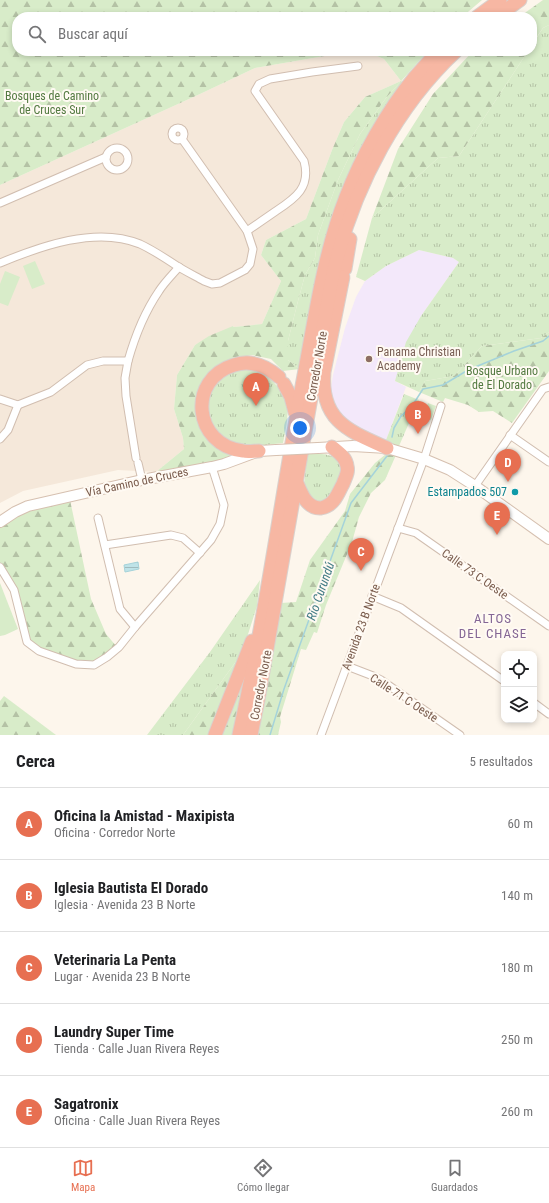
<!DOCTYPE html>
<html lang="es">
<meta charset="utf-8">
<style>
body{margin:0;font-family:"Roboto Condensed",sans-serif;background:#f6f6f6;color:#202124}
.controls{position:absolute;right:12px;bottom:12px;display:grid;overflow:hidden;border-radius:8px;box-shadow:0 2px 6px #0003}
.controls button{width:36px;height:36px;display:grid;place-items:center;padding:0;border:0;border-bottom:1px solid #e0e0e0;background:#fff;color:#202124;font:20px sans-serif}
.you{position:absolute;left:300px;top:428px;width:14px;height:14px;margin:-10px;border:3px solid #fff;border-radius:50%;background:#1a73e8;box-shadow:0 0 0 6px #1a73e833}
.badge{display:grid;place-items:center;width:26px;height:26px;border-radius:50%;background:#e76f51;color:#fff;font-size:13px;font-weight:700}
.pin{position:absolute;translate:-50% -33px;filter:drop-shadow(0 1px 2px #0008)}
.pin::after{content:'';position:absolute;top:21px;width:14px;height:12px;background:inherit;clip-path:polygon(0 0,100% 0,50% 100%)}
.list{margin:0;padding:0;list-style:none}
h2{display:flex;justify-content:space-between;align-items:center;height:52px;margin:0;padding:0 16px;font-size:17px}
h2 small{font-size:13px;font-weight:400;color:#757577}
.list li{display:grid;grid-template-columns:26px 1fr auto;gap:12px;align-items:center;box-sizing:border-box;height:72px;padding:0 16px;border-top:1px solid #e0e0e0}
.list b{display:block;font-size:15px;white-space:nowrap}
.list p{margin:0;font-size:13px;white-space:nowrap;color:#757577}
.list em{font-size:13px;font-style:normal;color:#757577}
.icon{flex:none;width:22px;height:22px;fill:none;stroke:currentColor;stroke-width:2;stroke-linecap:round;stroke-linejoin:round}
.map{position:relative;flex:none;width:549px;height:735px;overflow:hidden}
.search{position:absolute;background:#fff;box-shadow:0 2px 6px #0003;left:12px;right:12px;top:12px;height:44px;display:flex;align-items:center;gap:10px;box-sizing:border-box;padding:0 14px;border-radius:16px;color:#757577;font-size:15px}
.sheet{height:412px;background:#fff}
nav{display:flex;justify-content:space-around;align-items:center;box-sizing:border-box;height:56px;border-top:1px solid #e0e0e0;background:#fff;font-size:11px;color:#757577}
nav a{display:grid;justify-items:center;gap:2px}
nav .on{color:#e76f51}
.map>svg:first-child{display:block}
.residential{fill:#f5e8da}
.education{fill:#f3e8fa}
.grass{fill:url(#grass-tufts)}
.forest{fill:url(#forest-firs)}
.pitch{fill:#d8ecc9}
.water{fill:url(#water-rules);stroke:#a5d3da}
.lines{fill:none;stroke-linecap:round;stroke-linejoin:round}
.stream{stroke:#a5d3da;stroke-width:1.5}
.street-casing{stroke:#d1beb0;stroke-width:9}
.secondary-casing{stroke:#d6c0b0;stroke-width:12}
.highway-casing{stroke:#dad1cd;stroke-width:15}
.street{stroke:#fff;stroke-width:7}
.secondary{stroke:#fff;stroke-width:10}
.highway{stroke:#f7b7a3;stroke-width:13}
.secondary-bridge-casing{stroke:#d6c0b0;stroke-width:12;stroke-linecap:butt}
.secondary-bridge{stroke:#fff;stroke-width:10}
.education-dot{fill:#8d6e63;stroke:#fffaf3;stroke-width:1.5}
.culture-dot{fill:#0f9aa8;stroke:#fffaf3;stroke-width:1.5}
.labels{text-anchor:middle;stroke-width:4;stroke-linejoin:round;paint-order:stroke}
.park-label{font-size:12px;fill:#537a41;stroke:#fffaf3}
.education-label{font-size:12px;fill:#785e54;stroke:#fffaf3;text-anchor:start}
.street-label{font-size:12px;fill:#7a5c4d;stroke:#fffaf3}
.culture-label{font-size:12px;fill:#0d838f;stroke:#fffaf3;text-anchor:end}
.water-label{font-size:13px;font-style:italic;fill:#437c86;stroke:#fffaf3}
.neighbourhood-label{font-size:13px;letter-spacing:1px;fill:#846695;stroke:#fffaf3}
</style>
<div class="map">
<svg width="549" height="735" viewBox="0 0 549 735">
<defs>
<pattern id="grass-tufts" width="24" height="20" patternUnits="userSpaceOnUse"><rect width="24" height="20" fill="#d8ecc9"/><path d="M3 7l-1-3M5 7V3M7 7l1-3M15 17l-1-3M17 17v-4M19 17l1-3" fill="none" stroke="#b4c2a5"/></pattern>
<pattern id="forest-firs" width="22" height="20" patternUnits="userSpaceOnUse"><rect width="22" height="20" fill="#d8ecc9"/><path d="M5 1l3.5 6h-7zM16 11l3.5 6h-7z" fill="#b4c2a5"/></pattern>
<pattern id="water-rules" width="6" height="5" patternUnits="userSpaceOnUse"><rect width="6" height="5" fill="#bfe3e8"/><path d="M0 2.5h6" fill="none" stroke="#a0bbbe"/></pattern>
</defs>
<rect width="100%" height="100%" fill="#fdf6ec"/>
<path class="residential" d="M365 51 384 59 401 81 365 97 344 122 332 150 306 219 266 240 261 255 281 281 262 324 234 327V326L195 345 177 375 174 409 183 438 184 449 156 472 118 470 23 491 0 503V185L200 94 255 68 342 53Z"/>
<path class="education" d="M419 250 453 258 459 262 421 316 395 381 406 387 386 440 360 430 337 413 329 399 333 375 345 328 356 297 365 281 386 266Z"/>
<g class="grass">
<path d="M549 25V332L541 338 482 346 454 376 425 381 419 392 395 381 406 342 421 316 459 262 453 258 419 250 386 266 365 281 356 277 372 218 438 158 459 156 528 51H532V45L543 28Z"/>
<path d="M401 81 404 83C383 115 361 145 346 180 319 240 311 306 300 369L288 360V341L298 301 305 275 315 258 318 235 338 180 360 134 386 98Z"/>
<path d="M247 367 268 375C272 381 278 386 282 393 292 408 286 427 283 443L265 445H238L219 436 208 418 209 394 222 375Z"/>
<path d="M404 394 419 400 399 446 390 443 386 440Z"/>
<path d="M307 454C325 454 330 452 343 465L334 494 321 504 305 494 304 486Z"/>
<path d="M260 580 257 606 242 653 183 735H147L210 652Z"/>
</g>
<g class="forest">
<path d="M0 0H482L462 17H17V51H428L386 98 360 134 338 180 318 235 315 258 305 275 298 301 288 341V360L300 369 283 371 271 359 252 355 234 359 209 379 208 432 240 452 224 460 196 466 156 472 184 449 183 438 174 409 177 375 195 345 209 336 233 326 234 327 262 324 281 281 261 255 266 240 306 219 332 150 344 122 365 97 401 81 384 59 365 51 342 53 255 68 200 94 0 185Z"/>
<path d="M543 0H549V25L543 28 532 44V17H519Z"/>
<path d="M473 51H528L459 156 438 158 372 218 398 149 433 94Z"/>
<path d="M549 332V371L512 423 493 411 479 412 468 405 445 398 443 402 419 392 425 381 454 376 482 346 541 338Z"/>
<path d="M386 454 396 455 385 480 371 493 359 517 352 542 326 605 317 633 314 632 306 650 301 649 280 717 281 722 278 735H256L281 603 296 602 310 560 345 511 350 494 375 463Z"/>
<path d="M70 500 91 599 106 634 117 647 94 664 77 662 40 650 29 641 16 590 0 564V524L29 509Z"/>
<path d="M242 653 212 735H183Z"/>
<path d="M249 660 235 735H218Z"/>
<path d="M4 696 56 735H0V701Z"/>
</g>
<g class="pitch">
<path d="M35 261 45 284 32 289 23 266Z"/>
<path d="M5 271 20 277 8 306 0 303V284Z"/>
<path d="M428 403 436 406 431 420 423 417Z"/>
<path d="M0 583 18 629 5 635 0 636Z"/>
</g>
<path class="water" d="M138 562 139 569 125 572 124 565Z"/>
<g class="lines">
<g class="stream">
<path d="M392 437 394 428 401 416 412 406 423 389 443 385 468 370 514 351 543 341 549 336"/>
<path d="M270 735 284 689 351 503 387 456"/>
</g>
<defs>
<g id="street">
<circle cx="178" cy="134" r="6"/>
<circle cx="117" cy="159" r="11"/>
<path d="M0 203 106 157"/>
<path d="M247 231C257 224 266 218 276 211 296 198 311 187 304 161L255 91 259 84 270 79 312 72 358 66"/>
<path d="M0 263C41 246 96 226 140 244 153 250 165 258 177 266 185 271 195 276 204 281L212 284 220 283 245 270 250 264 253 249 247 231 182 139"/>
<path d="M128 361C135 336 144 313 159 291 164 283 172 275 179 267"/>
<path d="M0 399 18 405 51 392 87 365 103 361H128L125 378 126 396 136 458"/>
<path d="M510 435 549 462"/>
<path d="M0 439 8 430 18 405"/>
<path d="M138 463 142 480"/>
<path d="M475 486 543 389 549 387"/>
<path d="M98 518 120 609 135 627 211 540 220 524 224 505 212 467"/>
<path d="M398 528 416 533 549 626"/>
<path d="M105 545 171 535 183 538 200 553"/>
<path d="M0 567 14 590 27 642 39 651 76 664 94 665 107 657 119 647 135 627"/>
<path d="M372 596 401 608 504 681"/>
<path d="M347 666 373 676 381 680 460 735"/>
<path d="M534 703 549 714"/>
<path d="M321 735 424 459 441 406"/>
</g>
<g id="secondary">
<path d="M318 448 353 446 387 448 424 459 450 470 475 486 549 539"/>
<path d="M0 522 15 512 28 506 142 480 212 467 224 464 259 451 276 450"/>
</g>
<g id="highway">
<path d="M477 17 500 0"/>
<path d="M496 17 520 0"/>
<path d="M345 269 350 239"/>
<path d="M343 277 324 372C320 421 349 431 387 448"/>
<path d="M284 384 291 397 295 412"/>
<path d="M259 451C254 451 248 452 243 451 193 445 187 379 234 365 251 359 266 366 279 377"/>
<path d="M297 483C301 493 307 509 321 508 326 507 331 504 334 500 338 495 340 489 343 484 345 478 349 472 347 466 346 457 338 452 332 447"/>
<path d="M215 735 252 641"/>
<path d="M239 735C266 614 282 492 305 370 316 312 324 253 346 197 361 157 387 111 414 78 422 69 430 60 438 51"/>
<path d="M251 735 258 700 328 301C330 288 332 275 336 262 356 184 397 106 456 51"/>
</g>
</defs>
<use href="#street" class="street-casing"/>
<use href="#secondary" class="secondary-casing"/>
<use href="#highway" class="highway-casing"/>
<use href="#street" class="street"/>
<use href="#secondary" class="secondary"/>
<use href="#highway" class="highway"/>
<defs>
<path id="secondary-bridge" d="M276 450 318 448"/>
</defs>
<use href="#secondary-bridge" class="secondary-bridge-casing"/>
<use href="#secondary-bridge" class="secondary-bridge"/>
</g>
<circle class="education-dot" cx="369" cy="359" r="4"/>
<circle class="culture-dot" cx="515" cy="492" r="4"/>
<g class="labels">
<g class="park-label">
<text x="52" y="100">Bosques de Camino<tspan x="52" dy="14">de Cruces Sur</tspan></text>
<text x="502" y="375">Bosque Urbano<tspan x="502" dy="14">de El Dorado</tspan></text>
</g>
<g class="education-label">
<text x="377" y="356">Panama Christian<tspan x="377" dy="14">Academy</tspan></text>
</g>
<g class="street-label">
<text transform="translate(317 366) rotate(-80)" y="4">Corredor Norte</text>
<text transform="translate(137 482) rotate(-12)" y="4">Vía Camino de Cruces</text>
<text transform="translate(475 574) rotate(35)" y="4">Calle 73 C Oeste</text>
<text transform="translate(361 627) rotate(-70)" y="4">Avenida 23 B Norte</text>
<text transform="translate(261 685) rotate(-79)" y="4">Corredor Norte</text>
<text transform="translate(404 698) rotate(33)" y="4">Calle 71 C Oeste</text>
</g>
<g class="culture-label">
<text x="507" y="496">Estampados 507</text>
</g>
<g class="water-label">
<text transform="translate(320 591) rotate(-71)" y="5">Río Curundú</text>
</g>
<g class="neighbourhood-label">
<text x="493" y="623">ALTOS<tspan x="493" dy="15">DEL CHASE</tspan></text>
</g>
</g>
</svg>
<div class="controls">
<button><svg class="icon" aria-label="locate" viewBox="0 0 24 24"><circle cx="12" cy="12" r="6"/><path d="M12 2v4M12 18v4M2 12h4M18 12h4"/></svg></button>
<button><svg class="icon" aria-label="layers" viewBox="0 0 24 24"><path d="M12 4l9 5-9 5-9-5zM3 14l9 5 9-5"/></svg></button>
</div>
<div class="you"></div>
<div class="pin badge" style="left:256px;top:406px">A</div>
<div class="pin badge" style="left:418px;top:434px">B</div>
<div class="pin badge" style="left:361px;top:571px">C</div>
<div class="pin badge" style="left:508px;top:482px">D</div>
<div class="pin badge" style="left:497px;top:535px">E</div>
<div class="search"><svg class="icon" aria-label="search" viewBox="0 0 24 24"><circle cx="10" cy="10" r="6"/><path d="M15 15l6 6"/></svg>Buscar aquí</div>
</div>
<section class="sheet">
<h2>Cerca<small>5 resultados</small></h2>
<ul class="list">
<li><span class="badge">A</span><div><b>Oficina la Amistad - Maxipista</b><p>Oficina · Corredor Norte</p></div><em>60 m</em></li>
<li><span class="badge">B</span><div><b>Iglesia Bautista El Dorado</b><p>Iglesia · Avenida 23 B Norte</p></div><em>140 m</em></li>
<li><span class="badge">C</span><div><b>Veterinaria La Penta</b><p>Lugar · Avenida 23 B Norte</p></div><em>180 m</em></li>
<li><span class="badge">D</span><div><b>Laundry Super Time</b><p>Tienda · Calle Juan Rivera Reyes</p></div><em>250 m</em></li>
<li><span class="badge">E</span><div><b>Sagatronix</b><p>Oficina · Calle Juan Rivera Reyes</p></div><em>260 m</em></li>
</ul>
</section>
<nav>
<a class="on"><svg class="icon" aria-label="map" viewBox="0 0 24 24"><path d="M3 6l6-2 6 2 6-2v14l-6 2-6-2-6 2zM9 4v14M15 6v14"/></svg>Mapa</a>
<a><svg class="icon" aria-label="directions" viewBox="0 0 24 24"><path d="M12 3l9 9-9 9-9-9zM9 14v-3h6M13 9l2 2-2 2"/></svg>Cómo llegar</a>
<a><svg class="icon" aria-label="saved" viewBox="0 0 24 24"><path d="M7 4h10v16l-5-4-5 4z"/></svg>Guardados</a>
</nav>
